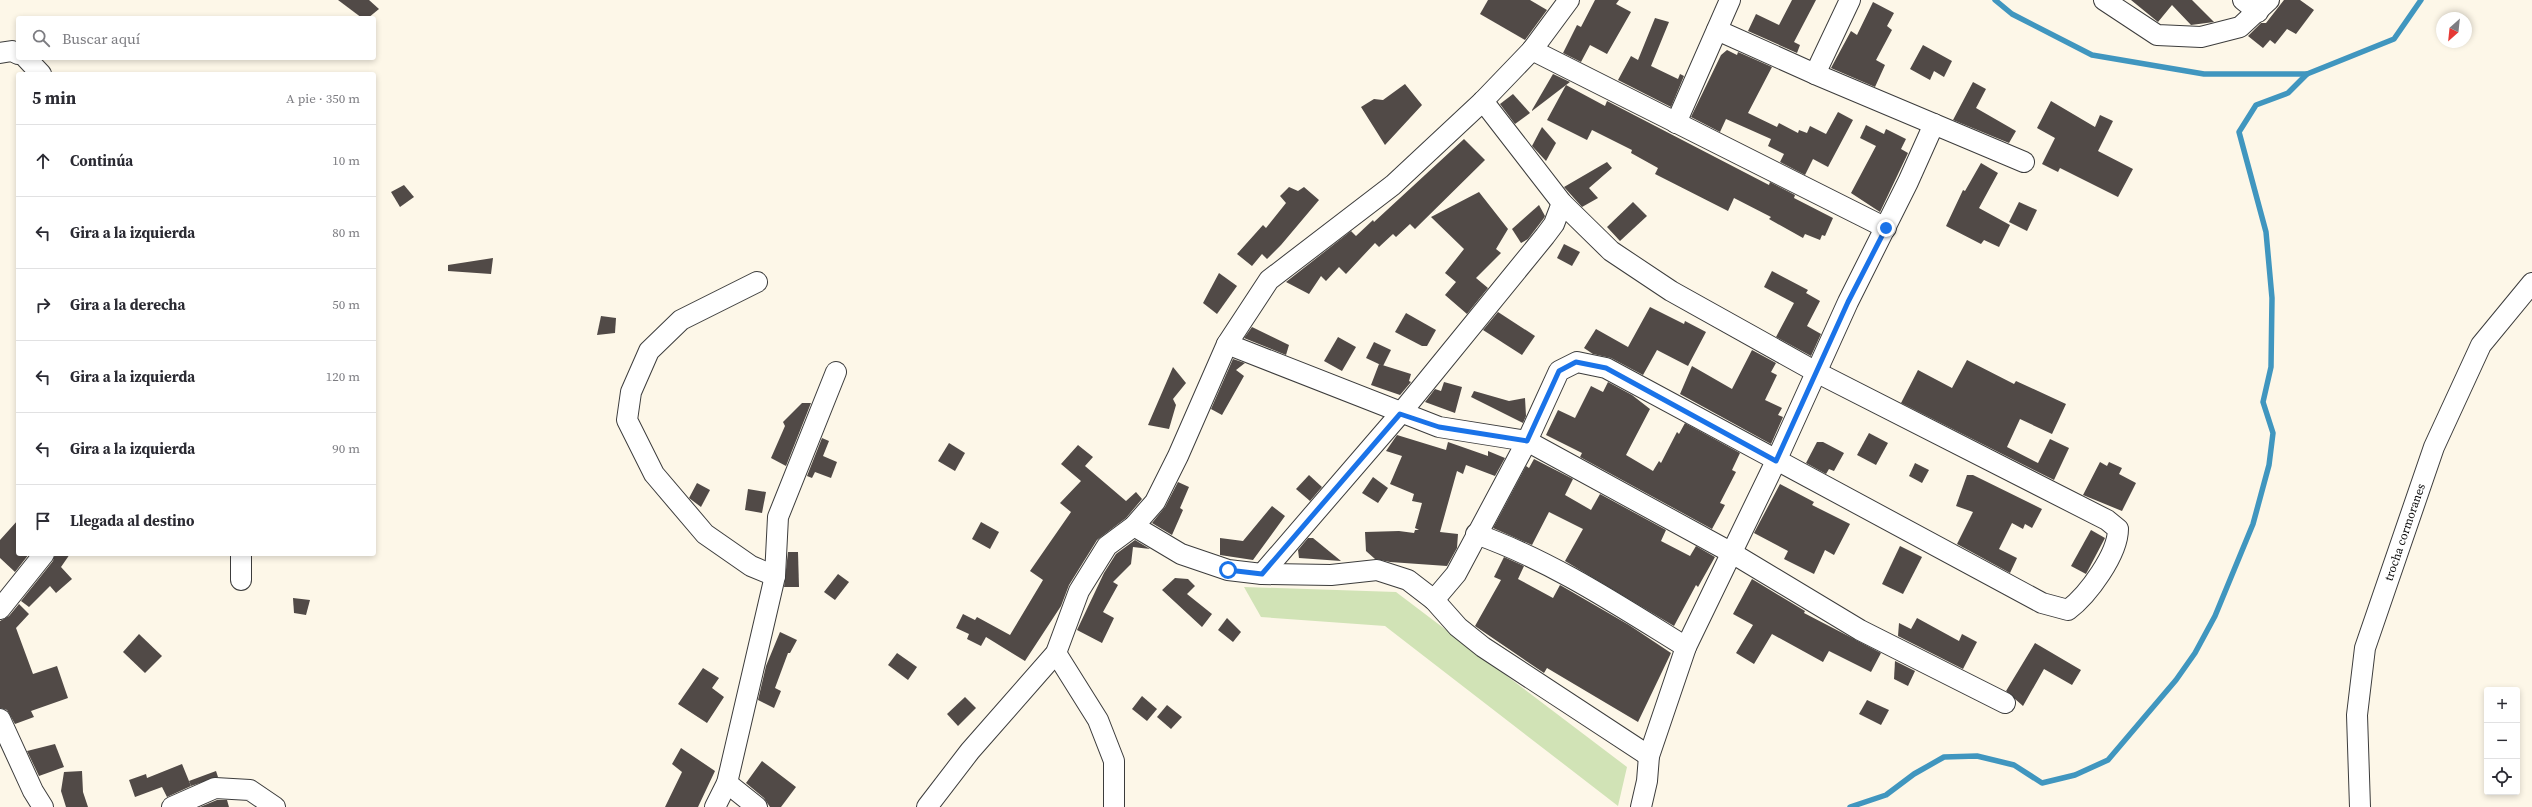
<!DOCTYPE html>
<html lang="es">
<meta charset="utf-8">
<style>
body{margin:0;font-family:"Source Serif 4",serif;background:#f7f7f7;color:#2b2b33}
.controls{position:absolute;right:12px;bottom:12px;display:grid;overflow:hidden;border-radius:4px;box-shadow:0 2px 6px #0003}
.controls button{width:36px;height:36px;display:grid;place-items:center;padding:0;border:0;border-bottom:1px solid #e1e1e2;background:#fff;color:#2b2b33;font:20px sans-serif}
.compass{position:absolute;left:2436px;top:12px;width:36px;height:36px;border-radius:50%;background:#fff;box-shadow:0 2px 6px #0003;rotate:207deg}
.stop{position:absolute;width:12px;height:12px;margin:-9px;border:3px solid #1a73e8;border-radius:50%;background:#fff}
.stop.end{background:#1a73e8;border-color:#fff;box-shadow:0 1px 4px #0008}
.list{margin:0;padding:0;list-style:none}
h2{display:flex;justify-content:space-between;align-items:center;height:52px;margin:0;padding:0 16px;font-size:17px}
h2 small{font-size:13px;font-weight:400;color:#7c7c81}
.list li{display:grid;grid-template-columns:26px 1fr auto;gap:12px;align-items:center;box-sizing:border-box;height:72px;padding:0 16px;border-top:1px solid #e1e1e2}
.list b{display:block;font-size:15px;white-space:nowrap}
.list em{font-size:13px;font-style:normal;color:#7c7c81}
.icon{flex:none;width:22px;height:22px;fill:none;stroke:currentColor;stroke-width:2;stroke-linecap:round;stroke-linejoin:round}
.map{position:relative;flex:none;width:2532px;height:807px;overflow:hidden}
.search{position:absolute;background:#fff;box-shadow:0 2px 6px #0003;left:16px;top:16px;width:360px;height:44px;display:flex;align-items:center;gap:10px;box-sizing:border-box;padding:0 14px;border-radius:4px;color:#7c7c81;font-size:15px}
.panel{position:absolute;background:#fff;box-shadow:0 2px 6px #0003;left:16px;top:72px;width:360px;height:484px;border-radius:4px}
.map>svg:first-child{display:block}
.green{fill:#d1e3b6}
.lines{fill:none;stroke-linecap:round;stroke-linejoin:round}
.stream{stroke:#4096bf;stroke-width:5.5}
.building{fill:#514a47}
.minor-casing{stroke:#3c3c3c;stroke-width:22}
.minor{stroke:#fff;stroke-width:20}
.route{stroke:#1a73e8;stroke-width:5}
.labels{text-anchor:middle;stroke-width:4;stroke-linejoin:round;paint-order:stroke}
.street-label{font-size:12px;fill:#090909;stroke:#fff}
</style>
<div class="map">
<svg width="2532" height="807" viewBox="0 0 2532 807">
<rect width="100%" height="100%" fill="#fdf7e8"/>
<path class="green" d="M1244 587 1396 592 1627 767 1618 806 1385 626 1261 617Z"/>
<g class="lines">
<g class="stream">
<path d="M1995 0 2012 14 2092 55 2204 74H2307L2394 39 2421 0"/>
<path d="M1850 807 1886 795 1914 774 1944 757 1977 756 2014 765 2042 783 2075 775 2108 760 2176 680 2195 653 2215 616 2253 524 2269 465 2273 433 2263 402 2271 367 2272 298 2266 232 2239 132 2256 105 2288 93 2307 74"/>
</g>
</g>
<g class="building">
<path d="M338 0H369L379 9 368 18H362Z"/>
<path d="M1488 0H1530L1547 10 1525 40 1480 14Z"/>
<path d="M1595 0H1619L1616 4 1631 12 1607 54 1590 45 1581 62 1563 53 1577 25 1581 27Z"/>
<path d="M1792 0H1816L1794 42 1800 45 1797 53 1748 31 1756 14 1779 25Z"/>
<path d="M2131 0H2192L2214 22 2191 25 2172 5 2158 22Z"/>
<path d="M2284 0H2300L2314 10 2296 34 2287 29 2275 44 2270 40 2263 48 2248 36 2261 23H2266Z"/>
<path d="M1873 2 1894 13 1887 26 1892 30 1876 60 1885 65 1875 87 1831 68 1851 31 1857 35Z"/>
<path d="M1655 18 1669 22 1651 66 1678 79 1680 74 1684 76 1671 107 1618 80 1631 56 1638 60Z"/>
<path d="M1923 45 1952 61 1944 77 1934 71 1930 80 1910 69Z"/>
<path d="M1727 50 1737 55 1738 52 1772 67 1748 113 1777 127 1779 123 1798 133 1799 130 1807 133 1810 126 1826 134 1838 112 1853 120 1828 167 1813 159 1805 175 1780 162 1784 154 1768 146 1771 139 1726 119 1720 132 1691 117 1721 55Z"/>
<path d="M1553 74 1570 82 1532 111V110Z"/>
<path d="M1973 82 1986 89 1976 108 2016 131 2009 143 1953 120Z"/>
<path d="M1405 84 1422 105 1385 145 1361 107 1374 99 1383 100Z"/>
<path d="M1566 85 1605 106 1607 101 1769 185 1770 182 1795 195 1794 198 1833 218 1825 236 1822 235 1820 240 1805 234 1803 238 1769 219 1771 217 1734 198 1728 211 1655 174 1658 168 1631 153 1632 150 1592 130 1587 140 1547 120Z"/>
<path d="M1513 94 1530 113 1515 124 1500 104Z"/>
<path d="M2051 101 2095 127 2100 115 2113 121 2098 151 2133 169 2118 197 2060 168 2058 172 2042 164 2055 138 2037 128Z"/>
<path d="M1866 125 1884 134 1886 129 1906 139 1901 149 1908 153 1880 212 1851 193 1876 146 1860 138Z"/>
<path d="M1542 127 1556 143 1546 161 1532 146Z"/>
<path d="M1464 139 1485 160 1415 229 1410 224 1396 237 1393 234 1379 247 1375 243 1346 274 1339 267 1326 281 1321 276 1309 294 1286 282 1351 231 1356 236 1373 220 1374 222Z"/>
<path d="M1607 162 1612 168 1589 188 1598 198 1582 207 1564 187Z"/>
<path d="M1981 163 1998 173 1979 208 2010 225 1999 247 1984 240 1981 244 1946 226 1963 190 1965 191Z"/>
<path d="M404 185 414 197 400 207 391 192Z"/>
<path d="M1289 187 1298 191 1304 187 1319 200 1281 245 1267 259 1262 254 1252 266 1237 254 1263 225 1266 228 1286 203 1280 196Z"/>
<path d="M1479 192 1508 229 1496 249 1501 253 1476 278 1488 288 1467 314 1445 295 1456 282 1445 273 1464 249 1431 217Z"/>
<path d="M1633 202 1647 216 1620 241 1607 227Z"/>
<path d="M2019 202 2037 210 2027 231 2009 222Z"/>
<path d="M1539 205 1545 216 1544 218 1528 239 1521 243 1512 229Z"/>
<path d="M1564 244 1580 252 1572 266 1557 258Z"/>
<path d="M493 258 491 274 448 271V265Z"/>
<path d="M1772 271 1808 290 1806 293 1820 301 1807 326 1821 334 1811 356 1776 337 1794 303 1764 287Z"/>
<path d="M1219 273 1237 286 1217 314 1203 303Z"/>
<path d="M1650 307 1684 324 1685 321 1706 332 1688 366 1657 350 1643 375 1611 358 1593 354 1584 348 1596 329 1628 347Z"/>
<path d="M1498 312 1535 336 1522 355 1483 330Z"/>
<path d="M1406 313 1436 330 1427 346H1422L1395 332Z"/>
<path d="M601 316 616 318 615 333 597 335Z"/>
<path d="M1252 327 1289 345 1286 355 1244 338Z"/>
<path d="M1338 337 1356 347 1342 371 1324 361Z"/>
<path d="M1374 342 1391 350 1383 366 1366 358Z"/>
<path d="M1752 350 1776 363 1771 372 1777 375 1765 400 1782 408 1778 415 1783 417 1771 444 1680 394 1692 366 1732 389Z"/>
<path d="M1233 359 1245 363 1236 370 1244 376 1222 415 1211 409Z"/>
<path d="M1967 360 2014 384 2016 381 2066 404 2052 434 2020 419 2007 447 2038 463 2050 439 2069 448 2054 480 1901 403 1918 370 1952 388Z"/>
<path d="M1379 364 1411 374 1409 381 1411 382 1400 395 1371 385Z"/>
<path d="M1173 367 1186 383 1173 399 1176 405 1169 429 1148 425Z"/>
<path d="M1444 382 1462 387 1455 413 1425 402 1435 389 1441 391Z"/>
<path d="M1608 382 1632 395 1650 409 1626 455 1653 471 1659 461 1661 463 1677 432 1679 434 1685 423 1740 453 1732 470 1736 472 1720 503 1725 505 1712 529 1580 457 1582 453 1546 435 1558 410 1575 418 1591 386 1603 392Z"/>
<path d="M1474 391 1509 401 1525 398 1526 416 1523 423 1471 397Z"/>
<path d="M802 403H811L786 466 771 458 785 426 783 422Z"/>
<path d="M1869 433 1888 443 1876 465 1857 455Z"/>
<path d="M1397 435 1446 450 1448 442 1488 456V451L1505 458 1495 476 1466 465 1463 474 1457 471 1440 532 1458 534 1457 548 1447 566 1390 562 1375 559 1366 551 1365 532 1399 531 1414 533 1415 530H1419L1415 528 1422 503 1412 501 1414 494 1390 484 1402 456 1386 451Z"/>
<path d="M822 438 829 441 823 456 837 462 831 478 815 472 812 478 807 476Z"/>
<path d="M1817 442H1823L1844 453 1834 471 1829 469 1826 474 1806 463Z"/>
<path d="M949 443 965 453 955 471 938 461Z"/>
<path d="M1078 445 1093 457 1085 466 1126 501 1136 492 1142 499 1126 518 1097 540 1069 585 1061 606 1025 661 986 637 981 646 967 639 969 634 956 628 963 614 975 620 977 617 1010 635 1043 580 1030 571 1071 512 1060 503 1081 481 1061 464Z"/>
<path d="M1534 459 1573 479 1565 495 1591 510 1600 494 1666 530 1661 541 1690 556 1696 546 1715 557 1698 587 1696 585 1674 626 1565 561 1583 529 1549 512 1532 545 1493 528 1526 466 1529 468Z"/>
<path d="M2100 462 2107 466 2109 462 2122 468 2119 474 2136 483 2122 511 2083 495Z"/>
<path d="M1915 463 1929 470 1922 483 1909 476Z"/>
<path d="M1309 475 1322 487 1310 501 1296 489Z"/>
<path d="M1967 475H1973L2042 509 2032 528 2025 524 2023 529 2012 523 1999 549 2017 558 2010 573 1957 544 1973 512 1956 506Z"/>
<path d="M1373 477 1388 488 1378 503 1362 493Z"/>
<path d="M1178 482 1189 487 1180 508 1183 510 1172 535 1152 523 1165 507Z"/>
<path d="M697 483 710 490 701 507 689 498Z"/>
<path d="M1780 484 1814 502 1812 505 1850 524 1834 555 1825 550 1814 574 1784 559 1788 551 1754 533Z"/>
<path d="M748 489 766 492 762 513 745 510Z"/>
<path d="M1272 506 1285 516 1253 560 1220 555V538L1243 541Z"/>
<path d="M18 520V554H29L15 572 0 558V540Z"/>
<path d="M981 522 999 532 990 549 972 539Z"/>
<path d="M2091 530 2105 538 2086 574 2071 566Z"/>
<path d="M1308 538H1313L1341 561 1299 558 1298 550Z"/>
<path d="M1135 540 1150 549 1133 547 1131 564 1113 582 1118 585 1103 612 1114 618 1102 643 1077 630 1104 573 1116 554Z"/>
<path d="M1900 546 1922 557 1903 594 1882 584Z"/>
<path d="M788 552H798L799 587H784Z"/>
<path d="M55 554H70L61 567 72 579 56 593 50 586 29 607 21 601 53 561Z"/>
<path d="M1504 557 1524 566 1518 579 1553 598 1560 585 1629 625 1671 653 1638 722 1547 668 1544 673 1475 626 1501 580 1494 577Z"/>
<path d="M838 574 849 582 835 600 824 592Z"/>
<path d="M1175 578 1188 579 1195 586 1187 594 1212 614 1202 627 1162 590Z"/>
<path d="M1752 579 1805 611 1804 613 1881 653 1871 672 1829 651 1823 662 1772 634 1754 664 1736 653 1753 625 1733 614Z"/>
<path d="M293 598 310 600 306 615 294 613Z"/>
<path d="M19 604 29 614 16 628 33 674 57 666 68 698 31 711 34 717 15 724 7 710 0 708V621L9 616Z"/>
<path d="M1227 618 1241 632 1233 642 1218 630Z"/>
<path d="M1917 618 1959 641 1962 634 1977 642 1963 669 1898 636 1899 623 1911 629Z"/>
<path d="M780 632 797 640 790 653H788L775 688 781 691 774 708 758 700 766 666Z"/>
<path d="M139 634 162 656 145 673 123 652Z"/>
<path d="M2035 643 2081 670 2072 685 2044 669 2023 706 2006 691Z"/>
<path d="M897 653 917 667 908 680 888 665Z"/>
<path d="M1895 661 1915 671 1908 686 1894 679Z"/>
<path d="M703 668 719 678 712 688 724 697 707 723 678 704Z"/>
<path d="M1142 696 1157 709 1147 721 1132 709Z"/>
<path d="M965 697 976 708 958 726 947 714Z"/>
<path d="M1867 700 1889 710 1881 725 1859 714Z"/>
<path d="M1167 705 1182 717 1171 729 1157 717Z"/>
<path d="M55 744 64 767 39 776 27 751Z"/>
<path d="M681 748 715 771 698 807H665L682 772 672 764Z"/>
<path d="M762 761 796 787 781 807H770L764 798 746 783Z"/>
<path d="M182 764 191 786 167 797 162 787 135 797 129 780 146 774 147 778Z"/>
<path d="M82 771 83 792 88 807H66L61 791 64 772Z"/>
<path d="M216 771 218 777 191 786 189 781Z"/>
<path d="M217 800H227L229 807H200Z"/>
</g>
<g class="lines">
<defs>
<g id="minor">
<path d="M2104 0 2157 35 2201 37 2240 27 2269 0"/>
<path d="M2243 0 2258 12"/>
<path d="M1717 30 1815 74 2024 162"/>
<path d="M1532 50 1886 228"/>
<path d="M0 53 12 51 18 54"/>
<path d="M26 58 41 74"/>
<path d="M1815 74 1850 0"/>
<path d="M1676 123 1730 0"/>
<path d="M757 282 681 320 649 351 631 392 627 420 654 474 705 534 751 566 775 576"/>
<path d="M1227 344 1439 427 1527 441 1732 553 1860 630 2005 703"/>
<path d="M1134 526 1181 554 1228 570 1262 574 1331 575 1377 570 1408 580 1434 600 1458 627 1483 647 1649 756"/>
<path d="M1476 534C1552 561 1618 605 1686 647"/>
<path d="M241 554V580"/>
<path d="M1262 574 1400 414 1545 236 1554 224 1562 203"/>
<path d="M1434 600 1456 574 1527 441 1559 371 1577 362 1606 368 2042 603 2068 610C2088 595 2118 554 2118 529L2107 520 1818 373 1671 291 1611 251 1562 203 1483 101"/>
<path d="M0 609 44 554"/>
<path d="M1056 653 1098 720 1114 761V807"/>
<path d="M0 719 33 791 43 807"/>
<path d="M727 783 757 807"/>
<path d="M172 807 215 788 250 790 275 807"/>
<path d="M715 807 727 783 775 576 778 517 836 372"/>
<path d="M927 807 970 751 1056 653 1079 591 1107 546 1134 526 1155 502 1178 456 1227 344 1269 280 1393 185 1483 101 1532 50 1569 0"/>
<path d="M1641 807 1647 781 1649 756 1686 647 1776 461 1848 302 1908 182 1934 124"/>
<path id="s1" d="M2360 807 2357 715 2365 648 2434 447 2481 345 2532 283"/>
</g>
</defs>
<use href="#minor" class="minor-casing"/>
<use href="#minor" class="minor"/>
</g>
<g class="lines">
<path class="route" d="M1228 570 1262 574 1400 414 1439 427 1527 441 1559 371 1576 362 1606 368 1776 461 1848 302 1886 228"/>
</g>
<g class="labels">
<g class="street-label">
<text dy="4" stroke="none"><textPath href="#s1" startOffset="282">trocha cormoranes</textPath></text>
</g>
</g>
</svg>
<div class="controls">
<button>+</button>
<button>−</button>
<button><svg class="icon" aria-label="locate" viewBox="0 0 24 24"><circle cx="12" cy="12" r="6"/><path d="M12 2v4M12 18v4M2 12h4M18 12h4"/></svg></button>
</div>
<svg class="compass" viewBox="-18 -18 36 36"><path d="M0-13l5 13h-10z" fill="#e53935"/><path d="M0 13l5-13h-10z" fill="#7c7c81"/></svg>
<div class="stop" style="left:1228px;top:570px"></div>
<div class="stop end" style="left:1886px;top:228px"></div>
<div class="search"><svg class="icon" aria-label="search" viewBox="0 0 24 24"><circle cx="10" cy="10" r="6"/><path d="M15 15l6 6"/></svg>Buscar aquí</div>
<section class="panel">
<h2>5 min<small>A pie · 350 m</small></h2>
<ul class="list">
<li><svg class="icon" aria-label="ahead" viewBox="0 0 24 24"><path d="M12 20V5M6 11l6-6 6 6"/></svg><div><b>Continúa</b></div><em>10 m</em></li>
<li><svg class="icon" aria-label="left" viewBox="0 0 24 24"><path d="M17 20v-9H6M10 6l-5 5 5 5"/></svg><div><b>Gira a la izquierda</b></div><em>80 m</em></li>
<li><svg class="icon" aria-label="right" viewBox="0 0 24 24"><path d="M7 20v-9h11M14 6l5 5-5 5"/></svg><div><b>Gira a la derecha</b></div><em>50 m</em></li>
<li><svg class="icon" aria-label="left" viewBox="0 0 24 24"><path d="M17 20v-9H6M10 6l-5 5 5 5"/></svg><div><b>Gira a la izquierda</b></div><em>120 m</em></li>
<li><svg class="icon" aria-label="left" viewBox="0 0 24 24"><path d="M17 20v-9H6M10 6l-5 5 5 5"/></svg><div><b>Gira a la izquierda</b></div><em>90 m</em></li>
<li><svg class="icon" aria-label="arrive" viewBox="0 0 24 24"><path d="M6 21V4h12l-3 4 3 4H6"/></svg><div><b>Llegada al destino</b></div></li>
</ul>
</section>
</div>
